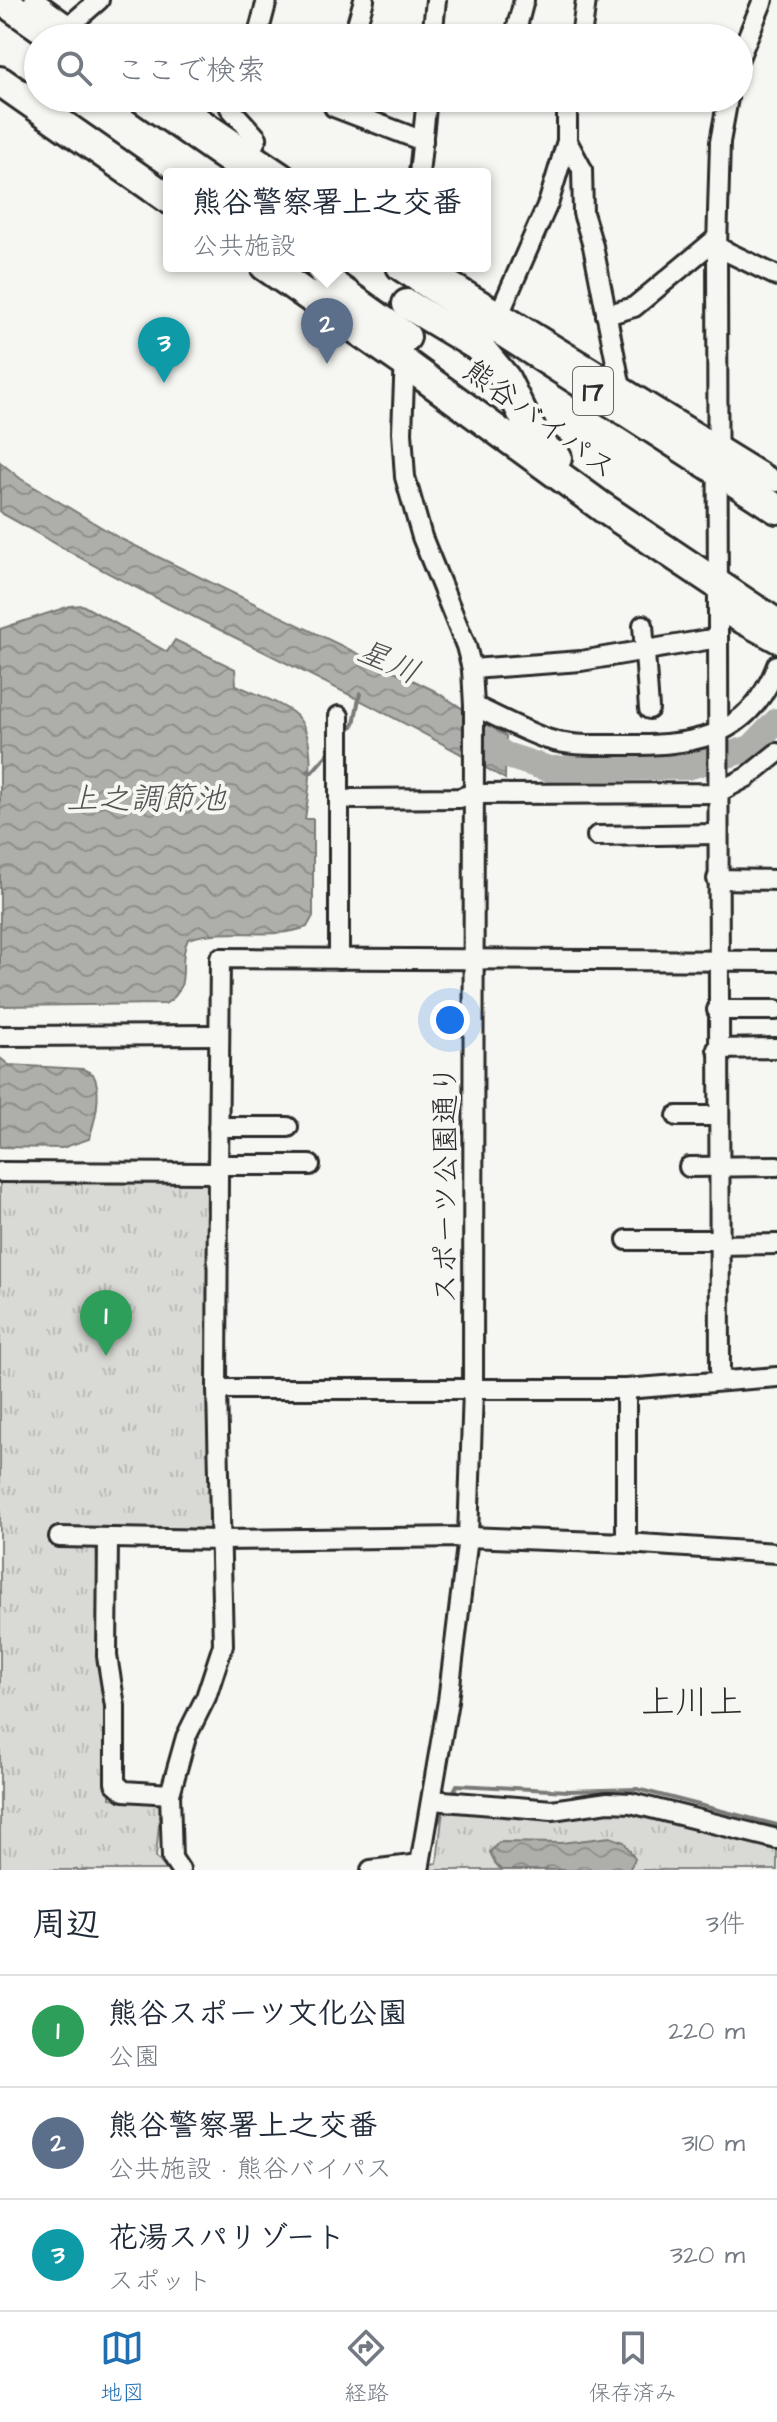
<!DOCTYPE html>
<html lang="ja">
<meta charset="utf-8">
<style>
body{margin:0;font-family:"Architects Daughter","Klee One",sans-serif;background:#f6f6f7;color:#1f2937}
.you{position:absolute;left:450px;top:1020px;width:28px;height:28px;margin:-20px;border:6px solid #fff;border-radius:50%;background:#1a73e8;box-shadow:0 0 0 12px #1a73e833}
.badge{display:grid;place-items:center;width:52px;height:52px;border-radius:50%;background:#1f6fb2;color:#fff;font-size:26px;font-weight:700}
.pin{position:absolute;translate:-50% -66px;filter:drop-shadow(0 2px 4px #0008)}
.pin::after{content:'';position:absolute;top:42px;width:28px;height:24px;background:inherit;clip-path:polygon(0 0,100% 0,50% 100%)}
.popup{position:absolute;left:163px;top:168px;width:328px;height:104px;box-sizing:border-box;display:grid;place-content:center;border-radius:8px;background:#fff;filter:drop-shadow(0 2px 6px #0005);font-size:26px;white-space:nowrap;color:#747a83}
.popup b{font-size:30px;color:#1f2937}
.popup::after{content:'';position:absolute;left:50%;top:100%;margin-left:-16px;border:16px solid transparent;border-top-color:#fff}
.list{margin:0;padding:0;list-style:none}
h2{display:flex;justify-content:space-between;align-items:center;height:104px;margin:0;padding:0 32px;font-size:34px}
h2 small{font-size:26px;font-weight:400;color:#747a83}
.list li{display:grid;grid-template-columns:52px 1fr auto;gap:24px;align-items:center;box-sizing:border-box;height:112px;padding:0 32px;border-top:2px solid #e0e1e3}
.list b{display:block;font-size:30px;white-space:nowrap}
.list p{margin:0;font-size:26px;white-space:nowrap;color:#747a83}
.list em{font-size:26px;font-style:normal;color:#747a83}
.icon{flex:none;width:44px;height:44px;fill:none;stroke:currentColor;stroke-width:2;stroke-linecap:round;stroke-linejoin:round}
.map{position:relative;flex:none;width:777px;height:1870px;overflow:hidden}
.search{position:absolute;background:#fff;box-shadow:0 2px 6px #0004;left:24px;right:24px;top:24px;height:88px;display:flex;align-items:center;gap:20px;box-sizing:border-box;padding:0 28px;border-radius:44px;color:#747a83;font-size:30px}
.sheet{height:440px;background:#fff}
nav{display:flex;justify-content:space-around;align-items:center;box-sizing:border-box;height:112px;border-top:2px solid #e0e1e3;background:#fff;font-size:22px;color:#747a83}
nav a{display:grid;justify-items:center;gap:4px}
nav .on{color:#1f6fb2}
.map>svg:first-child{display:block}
.park{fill:url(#park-tufts);stroke:#828280;stroke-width:2}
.water{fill:url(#water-waves);stroke:#7a7a78;stroke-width:2}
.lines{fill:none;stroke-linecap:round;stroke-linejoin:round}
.stream{stroke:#7a7a78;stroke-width:4}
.river{stroke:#aeaeab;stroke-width:26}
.minor-casing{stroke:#2b2b2b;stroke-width:24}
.highway-casing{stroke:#2b2b2b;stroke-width:34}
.minor{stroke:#f6f6f2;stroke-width:18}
.highway{stroke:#f6f6f2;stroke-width:28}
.labels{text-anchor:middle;stroke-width:8;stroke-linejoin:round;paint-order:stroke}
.shield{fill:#f6f6f2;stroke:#686867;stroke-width:2}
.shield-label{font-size:28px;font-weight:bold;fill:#2b2b2b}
.street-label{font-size:30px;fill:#2b2b2b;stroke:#f6f6f2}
.water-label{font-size:32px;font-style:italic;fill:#525251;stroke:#f6f6f2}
.quarter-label{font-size:34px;fill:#2b2b2b;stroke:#f6f6f2}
</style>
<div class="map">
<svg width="777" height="1870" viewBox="0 0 777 1870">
<defs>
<pattern id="park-tufts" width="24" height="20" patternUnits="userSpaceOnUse" patternTransform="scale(2)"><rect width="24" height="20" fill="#d9d9d5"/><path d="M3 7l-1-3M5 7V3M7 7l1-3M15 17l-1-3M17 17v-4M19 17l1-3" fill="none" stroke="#babab7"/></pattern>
<pattern id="water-waves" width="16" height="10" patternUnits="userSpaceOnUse" patternTransform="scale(2)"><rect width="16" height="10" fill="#aeaeab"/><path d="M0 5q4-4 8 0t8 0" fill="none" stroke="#8e8e8b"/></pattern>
</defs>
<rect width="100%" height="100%" fill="#f6f6f2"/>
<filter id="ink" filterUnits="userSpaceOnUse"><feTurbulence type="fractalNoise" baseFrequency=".0125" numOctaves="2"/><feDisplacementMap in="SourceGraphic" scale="16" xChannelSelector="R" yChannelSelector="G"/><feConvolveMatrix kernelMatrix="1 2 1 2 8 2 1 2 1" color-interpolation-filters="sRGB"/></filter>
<g filter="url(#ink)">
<g class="park">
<path d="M0 1178 214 1179 210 1533H96L100 1659 110 1717V1798L161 1801 156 1857 167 1870H0Z"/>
<path d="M443 1809H623L777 1847V1870H393L437 1863Z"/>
</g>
<g class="water">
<path d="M0 462 21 479 121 539 433 690 506 736 505 779C380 706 248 646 120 579 80 559 42 535 3 514L0 511Z"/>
<path d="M82 605 167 652 175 640 235 669 236 685C254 693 276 701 292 712 320 732 309 790 305 819H313V916L307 927C269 941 226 926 188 939 176 964 194 987 165 1004L0 1006V629L70 606Z"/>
<path d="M0 1058 9 1065 83 1069 93 1074C103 1092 95 1121 89 1139L62 1148 0 1147Z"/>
<path d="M610 1837 624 1842 635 1859 629 1870H502L496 1865 490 1852 499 1842 561 1843Z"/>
</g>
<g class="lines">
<g class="stream">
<path d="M771 731 777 733"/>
<path d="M346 733 354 724 360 693"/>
<path d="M308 771 312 772 332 749"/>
<path d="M451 1797 457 1785 568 1791 637 1789 777 1825"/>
<path d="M435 1828 445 1808"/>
</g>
<path class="river" d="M479 736 505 755 549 769 687 767 751 748 777 721"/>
<defs>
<g id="minor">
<path d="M34 0 86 38"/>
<path d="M69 26 99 0"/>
<path d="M257 38 267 0"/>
<path d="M353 38 364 0"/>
<path d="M432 38 436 0"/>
<path d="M514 38 524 0"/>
<path d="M581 38 586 0"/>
<path d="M739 58 763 0"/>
<path d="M172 98 284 174"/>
<path d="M235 98 230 108 257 138 250 152"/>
<path d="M337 98 334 107 423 141"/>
<path d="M567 141 582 169 583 213 593 246 621 388"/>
<path d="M419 174 427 98"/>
<path d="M717 247 777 276"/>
<path d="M426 266 777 482"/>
<path d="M501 310 549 201 567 141V98"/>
<path d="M606 315 634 307 717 238"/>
<path d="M405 356 402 432 405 477 422 537 466 646 472 669 474 706 473 1390 468 1537 448 1701 419 1870"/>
<path d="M718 611 777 643"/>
<path d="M643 625 649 709"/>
<path d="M472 669 581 661 718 638"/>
<path d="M474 706C498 717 522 730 547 739 569 746 592 745 614 745 686 746 748 743 777 665"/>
<path d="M339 716V959"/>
<path d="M352 799 459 798 473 794 717 793 747 777 777 753"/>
<path d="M597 836 717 834"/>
<path d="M717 879 777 880"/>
<path d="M717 1010H776"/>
<path d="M0 1036 218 1035"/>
<path d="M717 1049 776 1048"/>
<path d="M677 1116H717"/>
<path d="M218 1127H288"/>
<path d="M218 1165H310"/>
<path d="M689 1167 777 1166"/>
<path d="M0 1172 218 1173 217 1389 223 1645 206 1697 186 1737 170 1794 172 1858 180 1870"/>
<path d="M218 1173 220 958 777 961"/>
<path d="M627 1240H719"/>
<path d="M719 1245 777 1244"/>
<path d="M720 1380 717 247 720 142 728 98"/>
<path d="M217 1389H626L777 1377"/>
<path d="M626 1389V1543"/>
<path d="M59 1537 220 1540 468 1537 626 1543 777 1553"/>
<path d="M108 1538 107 1656 115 1706V1783L124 1791 170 1794"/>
<path d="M432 1800 552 1810 608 1802 631 1803 777 1839"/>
<path d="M371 1870 420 1864"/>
</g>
<g id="highway">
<path d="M2 0 56 38"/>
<path d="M0 81 169 199"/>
<path d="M142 98 251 174"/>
<path d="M265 266 405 363 602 507 777 624"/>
<path d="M319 266 336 287 406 337"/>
<path d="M401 266 777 509"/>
<path d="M407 304 480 348 505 378 528 425 543 447 557 458"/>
</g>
</defs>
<use href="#minor" class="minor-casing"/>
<use href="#highway" class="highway-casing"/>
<use href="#minor" class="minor"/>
<use href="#highway" class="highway"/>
</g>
</g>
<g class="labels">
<rect class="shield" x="573" y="367" width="40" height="48" rx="6"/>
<g class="shield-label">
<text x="593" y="401">17</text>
</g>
<g class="street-label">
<text transform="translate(540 419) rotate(36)" y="10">熊谷バイパス</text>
<text transform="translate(445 1184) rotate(-90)" y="10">スポーツ公園通り</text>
</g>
<g class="water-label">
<text transform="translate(389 661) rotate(24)" y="11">星川</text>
<text x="146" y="809">上之調節池</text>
</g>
<g class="quarter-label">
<text x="692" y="1713">上川上</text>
</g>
</g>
</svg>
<div class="you"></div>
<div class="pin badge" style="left:106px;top:1356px;background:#2e9e5b">1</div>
<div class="pin badge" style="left:327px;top:364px;background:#5c6f8a">2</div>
<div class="popup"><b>熊谷警察署上之交番</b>公共施設</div>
<div class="pin badge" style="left:164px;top:383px;background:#0f9aa8">3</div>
<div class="search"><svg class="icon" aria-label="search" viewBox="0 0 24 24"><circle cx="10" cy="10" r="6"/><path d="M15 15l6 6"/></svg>ここで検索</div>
</div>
<section class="sheet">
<h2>周辺<small>3件</small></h2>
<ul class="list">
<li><span class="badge" style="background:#2e9e5b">1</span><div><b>熊谷スポーツ文化公園</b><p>公園</p></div><em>220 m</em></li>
<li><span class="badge" style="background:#5c6f8a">2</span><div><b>熊谷警察署上之交番</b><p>公共施設 · 熊谷バイパス</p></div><em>310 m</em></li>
<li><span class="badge" style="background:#0f9aa8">3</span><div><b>花湯スパリゾート</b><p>スポット</p></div><em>320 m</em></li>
</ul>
</section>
<nav>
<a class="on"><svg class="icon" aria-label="map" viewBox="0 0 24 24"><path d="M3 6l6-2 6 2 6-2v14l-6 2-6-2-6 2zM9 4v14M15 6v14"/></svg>地図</a>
<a><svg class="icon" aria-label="directions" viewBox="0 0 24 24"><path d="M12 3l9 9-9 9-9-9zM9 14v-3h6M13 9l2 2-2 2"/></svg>経路</a>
<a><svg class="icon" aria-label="saved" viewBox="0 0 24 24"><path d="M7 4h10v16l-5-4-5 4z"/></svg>保存済み</a>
</nav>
